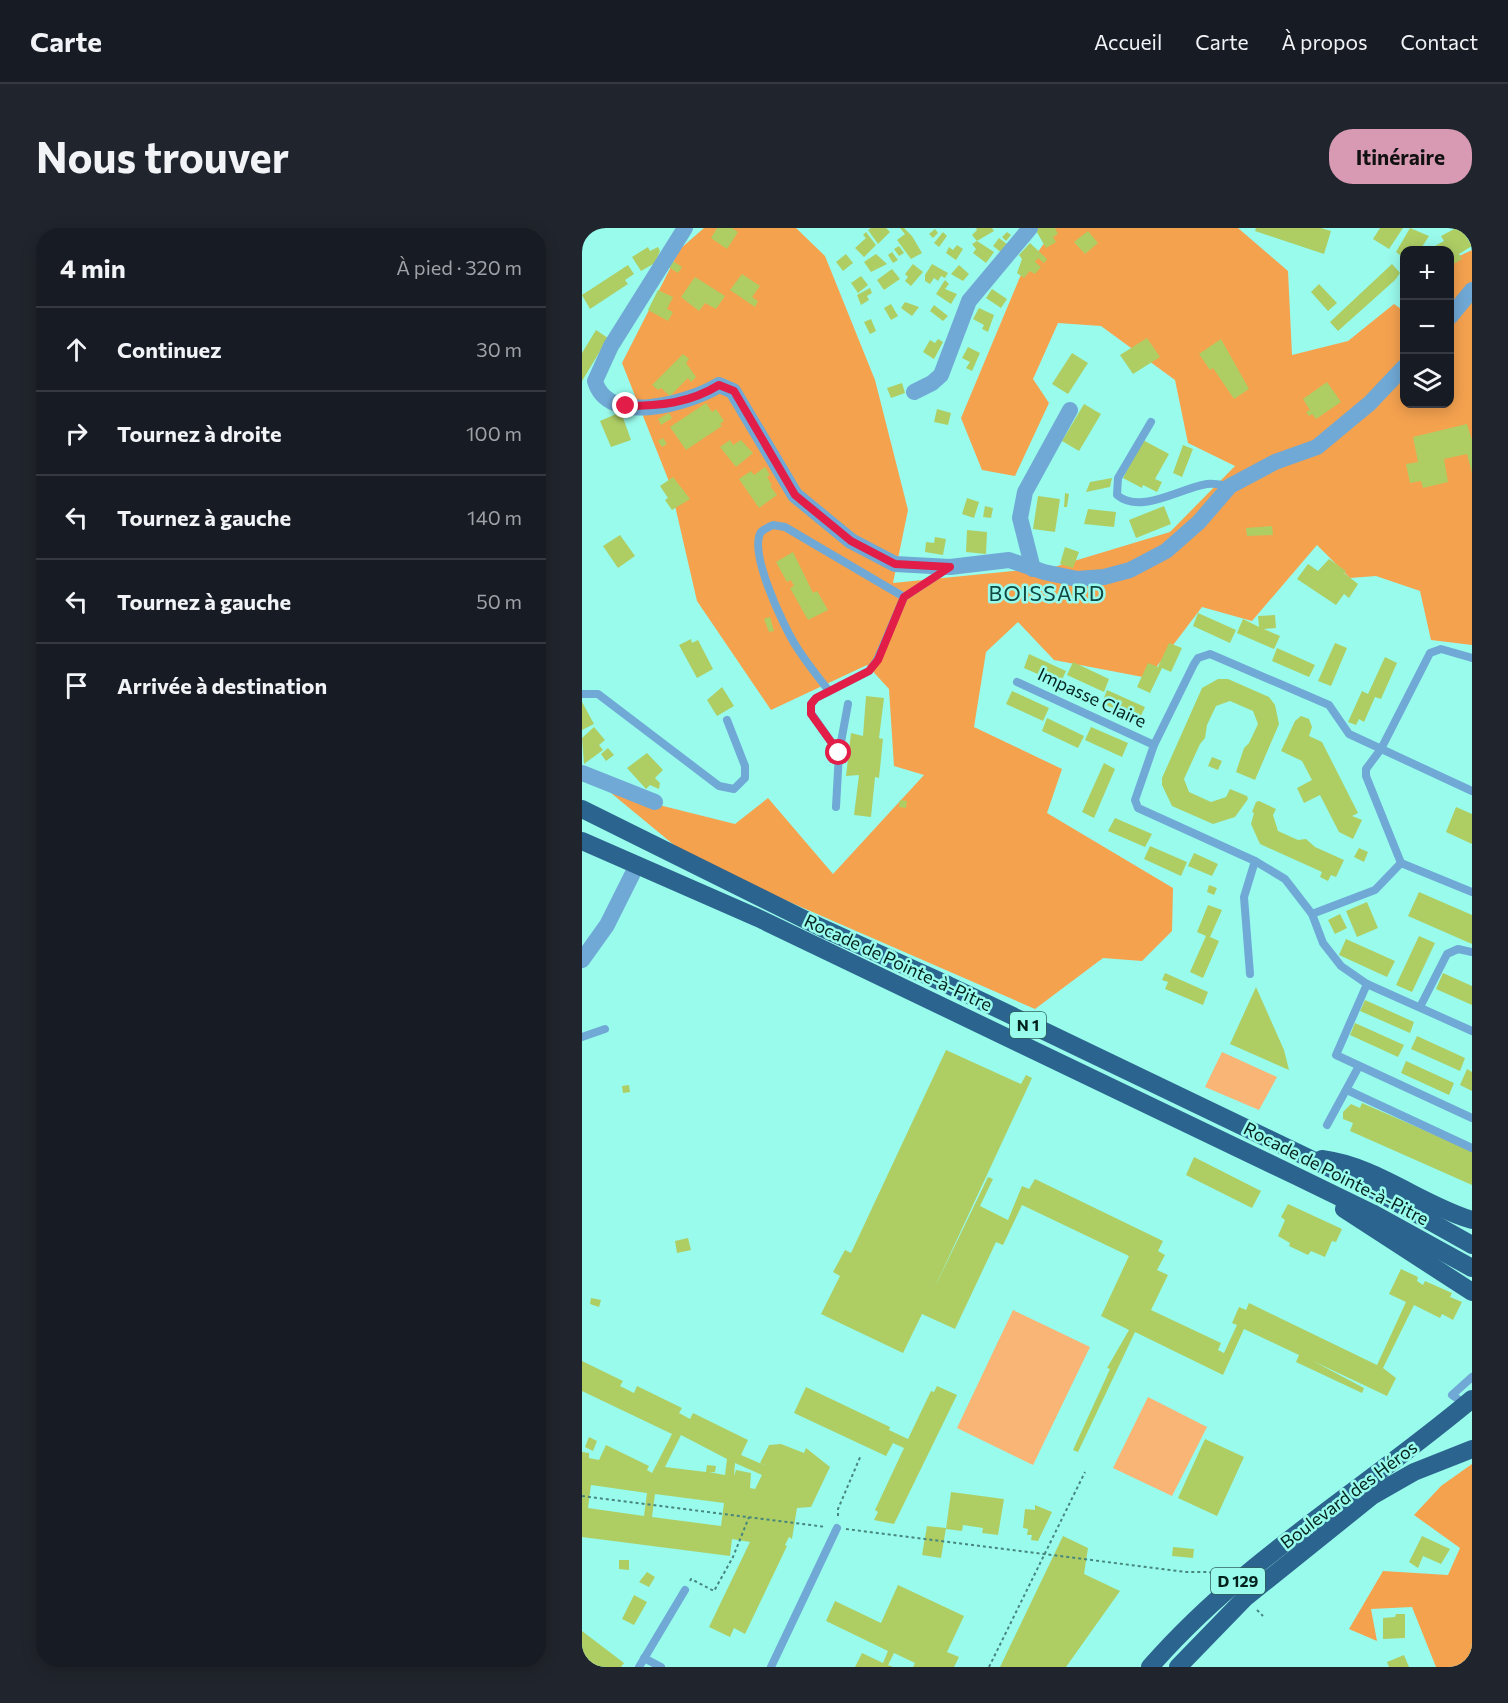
<!DOCTYPE html>
<html lang="fr">
<meta charset="utf-8">
<style>
body{margin:0;font-family:Commissioner,sans-serif;background:#20242c;color:#f1f3f6}
.controls{position:absolute;right:18px;top:18px;display:grid;overflow:hidden;border-radius:12px;box-shadow:0 3px 15px #0003}
.controls button{width:54px;height:54px;display:grid;place-items:center;padding:0;border:0;border-bottom:2px solid #363941;background:#171b24;color:#f1f3f6;font:30px sans-serif}
.stop{position:absolute;width:18px;height:18px;margin:-14px;border:4px solid #e11d48;border-radius:50%;background:#fff}
.stop.end{background:#e11d48;border-color:#fff;box-shadow:0 2px 6px #0008}
.list{margin:0;padding:0;list-style:none}
h2{display:flex;justify-content:space-between;align-items:center;height:78px;margin:0;padding:0 24px;font-size:26px}
h2 small{font-size:20px;font-weight:400;color:#9ea1a6}
.list li{display:grid;grid-template-columns:39px 1fr auto;gap:18px;align-items:center;box-sizing:border-box;height:84px;padding:0 24px;border-top:2px solid #363941}
.list b{display:block;font-size:22px;white-space:nowrap}
.list em{font-size:20px;font-style:normal;color:#9ea1a6}
.icon{flex:none;width:33px;height:33px;fill:none;stroke:currentColor;stroke-width:2;stroke-linecap:round;stroke-linejoin:round}
.map{position:relative;flex:none;width:890px;height:1439px;overflow:hidden;border-radius:24px}
header{display:flex;align-items:center;gap:36px;box-sizing:border-box;height:84px;padding:0 30px;background:#171b24;border-bottom:2px solid #363941}
header strong{font-size:28px}
nav{display:flex;gap:33px;margin-inline-start:auto;font-size:21px}
.intro{display:flex;align-items:center;justify-content:space-between;box-sizing:border-box;height:144px;padding:0 36px}
h1{margin:0;font-size:42px}
.button{padding:15px 27px;border-radius:24px;background:#d89ab3;color:#111;font-size:21px;font-weight:700}
main{display:flex;gap:36px;padding:0 36px}
aside{flex:1;background:#171b24;border-radius:24px;box-shadow:0 3px 15px #0003}
.map>svg:first-child{display:block}
.green{fill:#f8b576}
.forest{fill:#f5a24f}
.building{fill:#aece64;fill-rule:evenodd}
.lines{fill:none;stroke-linecap:round;stroke-linejoin:round}
.path{stroke:#47867d;stroke-width:2;stroke-dasharray:3 3;stroke-linecap:butt}
.service{stroke:#70a9d6;stroke-width:8}
.minor{stroke:#70a9d6;stroke-width:16}
.trunk{stroke:#2b648e;stroke-width:18}
.route{stroke:#e11d48;stroke-width:8}
.labels{text-anchor:middle;stroke-width:5;stroke-linejoin:round;paint-order:stroke}
.shield{fill:#99fbec;stroke:#2f635c;stroke-width:1.5}
.shield-label{font-size:16px;font-weight:bold;fill:#02221e}
.street-label{font-size:18px;fill:#02221e;stroke:#99fbec}
.quarter-label{font-size:21px;letter-spacing:1.5px;fill:#104842;stroke:#99fbec}
</style>
<header>
<strong>Carte</strong>
<nav><a>Accueil</a><a>Carte</a><a>À propos</a><a>Contact</a></nav>
</header>
<div class="intro"><h1>Nous trouver</h1><a class="button">Itinéraire</a></div>
<main>
<aside>
<h2>4 min<small>À pied · 320 m</small></h2>
<ul class="list">
<li><svg class="icon" aria-label="ahead" viewBox="0 0 24 24"><path d="M12 20V5M6 11l6-6 6 6"/></svg><div><b>Continuez</b></div><em>30 m</em></li>
<li><svg class="icon" aria-label="right" viewBox="0 0 24 24"><path d="M7 20v-9h11M14 6l5 5-5 5"/></svg><div><b>Tournez à droite</b></div><em>100 m</em></li>
<li><svg class="icon" aria-label="left" viewBox="0 0 24 24"><path d="M17 20v-9H6M10 6l-5 5 5 5"/></svg><div><b>Tournez à gauche</b></div><em>140 m</em></li>
<li><svg class="icon" aria-label="left" viewBox="0 0 24 24"><path d="M17 20v-9H6M10 6l-5 5 5 5"/></svg><div><b>Tournez à gauche</b></div><em>50 m</em></li>
<li><svg class="icon" aria-label="arrive" viewBox="0 0 24 24"><path d="M6 21V4h12l-3 4 3 4H6"/></svg><div><b>Arrivée à destination</b></div></li>
</ul>
</aside>
<div class="map">
<svg width="890" height="1439" viewBox="0 0 890 1439">
<rect width="100%" height="100%" fill="#99fbec"/>
<g class="green">
<path d="M640 824 695 849 677 882 623 859Z"/>
<path d="M431 1082 508 1119 451 1237 375 1200Z"/>
<path d="M566 1169 625 1199 590 1268 531 1240Z"/>
</g>
<g class="forest">
<path d="M122 0H214L243 28 293 152 326 282 311 355 451 341 459 343 588 304 653 238 606 215 593 152 519 98 476 95 451 151 467 175 433 248 400 242 379 190 438 49 473 0H656L706 43 710 127 766 113 812 76 822 83V176H868V39L869 32 890 22V417L849 412 838 363 794 348 768 350 735 317 670 393 620 379 566 450 472 432 436 394 404 424 392 499 480 541 465 585 591 660 590 703 560 733 521 730 453 781 109 631 29 565 153 596 186 570 251 646 342 547 312 538 307 461 285 437 189 482 115 373 88 256 40 135 98 21Z"/>
<path d="M890 1236V1439H854L830 1379 789 1381 795 1413 767 1401 801 1343 866 1347 878 1320 832 1287 859 1258Z"/>
</g>
<g class="building">
<path d="M135 0H150L156 4 145 21 129 10Z"/>
<path d="M289 0H304L308 4 296 16 286 2Z"/>
<path d="M318 0H322L330 8 340 25 329 31 315 12 323 6Z"/>
<path d="M394 0H410L412 3 395 13 390 7 395 2Z"/>
<path d="M455 0H473L476 6 471 9 474 14 464 20 453 1Z"/>
<path d="M674 0H739L749 3 742 26 673 3Z"/>
<path d="M798 0H821L807 21 791 11Z"/>
<path d="M828 0 847 8 838 22H822V30L814 24Z"/>
<path d="M874 0H879L890 18 877 26 880 31 868 38V22H856L853 18 862 13 859 8Z"/>
<path d="M353 1 356 5 351 10 347 6Z"/>
<path d="M506 3 516 15 503 26 492 14Z"/>
<path d="M284 4 294 17 282 29 273 20 284 10 281 7Z"/>
<path d="M361 4 365 8 357 19 352 15Z"/>
<path d="M425 4 429 7 424 13 420 9Z"/>
<path d="M417 10 426 17 420 25 411 18Z"/>
<path d="M395 13 412 24 404 35 391 25 394 21 390 16Z"/>
<path d="M448 15 465 31 462 35 456 30 453 34 459 39 453 46 448 43 442 50 435 45 440 31 437 27Z"/>
<path d="M375 17 381 21 374 32 364 25 367 19 371 22Z"/>
<path d="M317 18 322 25 317 28 312 21Z"/>
<path d="M66 19 68 23 76 19 78 23 73 35 59 43 50 29Z"/>
<path d="M310 24 316 32 311 35 306 27Z"/>
<path d="M264 26 271 35 261 43 254 34Z"/>
<path d="M294 26 305 36 289 44 282 34Z"/>
<path d="M89 32 100 39 96 45 85 38Z"/>
<path d="M331 36 341 44 329 58 323 53 326 49 323 46Z"/>
<path d="M350 36 366 45 363 50 359 48 356 53 352 50 348 56 343 53V47Z"/>
<path d="M810 36 818 45 813 52 756 103 748 94Z"/>
<path d="M46 37 52 46 43 52 46 56 8 81 0 67Z"/>
<path d="M377 37 387 46 381 53 369 46Z"/>
<path d="M310 41 318 51 302 62 295 52Z"/>
<path d="M160 46 178 58 170 69 176 73 173 79 148 62Z"/>
<path d="M279 48 286 57 276 65 269 55Z"/>
<path d="M113 49 143 68 134 81 123 75 117 83 99 69Z"/>
<path d="M363 52 367 56 363 61 375 66 369 76 354 66Z"/>
<path d="M737 56 755 75 746 83 729 64Z"/>
<path d="M288 60 290 65 285 68 287 72 279 77 275 67Z"/>
<path d="M410 61 425 71 419 80 404 70Z"/>
<path d="M76 62 91 69 85 81 91 84 86 93 66 82Z"/>
<path d="M323 74 337 79 330 88 319 80Z"/>
<path d="M309 76 316 88 309 92 302 80Z"/>
<path d="M352 77 366 88 361 93 348 83Z"/>
<path d="M397 80 412 87 406 104 400 101 402 97 391 91Z"/>
<path d="M289 91 294 103 288 106 282 94Z"/>
<path d="M14 102 26 110 0 153V125Z"/>
<path d="M565 110 578 129 551 146 538 127Z"/>
<path d="M356 111 361 114 352 131 341 124 348 112 353 115Z"/>
<path d="M639 111 667 161 652 171 631 140 628 142 617 126Z"/>
<path d="M386 119 398 125 390 143 384 140 388 134 380 130Z"/>
<path d="M490 125 506 135 486 166 470 156Z"/>
<path d="M101 126 107 131 104 135 114 149 109 154 106 150 88 168 79 160 76 162 70 157Z"/>
<path d="M745 154 759 174 734 191 730 186 727 188 724 184 728 182 721 171Z"/>
<path d="M320 155 323 165 309 170 305 160Z"/>
<path d="M124 175 130 184 134 181 142 193 138 196 140 198 104 222 88 199Z"/>
<path d="M502 176 519 186 497 223 480 213Z"/>
<path d="M355 181 369 185 366 197 352 194Z"/>
<path d="M39 184 49 212 29 219 18 193Z"/>
<path d="M87 185 90 190 79 197 76 191Z"/>
<path d="M885 196 890 212V245L885 226 862 231 866 254 841 260 839 253 828 255 824 236 836 234 831 209Z"/>
<path d="M81 210 85 216 80 219 76 213Z"/>
<path d="M148 212 151 217 159 212 171 225 154 239 138 219Z"/>
<path d="M561 212 587 226 573 251 580 254 575 264 561 257 560 260 541 250Z"/>
<path d="M601 217 611 221 600 249 591 245Z"/>
<path d="M183 239 188 247 185 249 190 257 188 258 195 267 177 280 157 251 169 243 172 247Z"/>
<path d="M91 249 108 271 90 282 83 272 86 270 78 258Z"/>
<path d="M530 250 528 259 504 264 508 254Z"/>
<path d="M483 265 487 266 485 279H482Z"/>
<path d="M456 268 478 271 473 304 451 301Z"/>
<path d="M385 270 397 274 392 290 380 286Z"/>
<path d="M403 278 411 280 409 290 401 289Z"/>
<path d="M582 278 589 296 554 310 547 292Z"/>
<path d="M506 281 534 284 532 299 502 296Z"/>
<path d="M690 298 691 307 665 308 664 300Z"/>
<path d="M385 302 405 304 404 326 384 324Z"/>
<path d="M38 307 53 328 36 340 21 318Z"/>
<path d="M353 309 364 311 361 327 343 324 344 314 352 315Z"/>
<path d="M483 319 497 324 491 340 478 336Z"/>
<path d="M211 324 231 365 235 363 246 382 226 392 208 360 212 358 209 352 205 354 194 334Z"/>
<path d="M747 331 764 343 762 345 776 356 767 370 762 366 754 377 715 351 726 336 736 343Z"/>
<path d="M616 385 654 402 648 415 611 398Z"/>
<path d="M693 387 694 400 682 401 698 408 692 421 655 405 661 391 677 399 676 388Z"/>
<path d="M188 389 192 403 187 404 182 391Z"/>
<path d="M109 411 110 415 116 412 131 441 115 450 97 417Z"/>
<path d="M587 415 600 420 589 444 580 440 568 465 555 459 566 435 576 439Z"/>
<path d="M753 415 765 420 749 458 736 453Z"/>
<path d="M695 420 733 437 727 449 690 433Z"/>
<path d="M447 426 484 443 478 456 442 440Z"/>
<path d="M803 429 815 435 799 471 793 469 782 494 777 491 774 497 766 494 780 463 786 466Z"/>
<path d="M491 434 527 451 522 464 485 447Z"/>
<path d="M636 451H646L687 469 693 477 697 496 673 552 654 544 662 520 667 515 676 496 671 483 648 473 634 478 625 497 623 510 618 516 602 551 607 564 629 574 644 569 648 561 665 568 666 571 653 589 631 596 590 578 580 557V550L620 460Z"/>
<path d="M140 459 152 478 135 488 125 472Z"/>
<path d="M525 462 563 479 557 492 520 475Z"/>
<path d="M430 463 467 480 461 493 424 476Z"/>
<path d="M284 468 302 470 297 510 301 511 297 550 293 549 289 589 272 587 277 547 264 548 269 505 281 508Z"/>
<path d="M0 474 12 496 0 502Z"/>
<path d="M719 488 727 491 730 499 727 508 740 514 776 585 770 588 780 592 771 611 757 604 738 567 722 575 715 560 730 552 720 533 699 523 713 493Z"/>
<path d="M465 490 502 508 496 520 460 503Z"/>
<path d="M12 499 23 512 17 517 21 522 2 536 0 510Z"/>
<path d="M509 499 546 515 540 529 503 512Z"/>
<path d="M26 520 32 527 24 533 19 526Z"/>
<path d="M65 525 81 542 73 550 78 555 77 561 68 557 64 561 45 540Z"/>
<path d="M630 529 640 533 636 542 626 538Z"/>
<path d="M522 535 533 541 512 590 500 584Z"/>
<path d="M318 572 325 573 324 580 317 579Z"/>
<path d="M677 573 694 581 691 587 696 603 716 612 724 611 733 619 762 632 754 649 749 647 746 653 738 649 740 644 678 616 669 596 672 585 670 584 674 574Z"/>
<path d="M874 579 890 586V616L864 604Z"/>
<path d="M533 590 570 606 563 619 526 603Z"/>
<path d="M568 618 605 634 599 648 562 631Z"/>
<path d="M777 620 786 624 782 634 772 629Z"/>
<path d="M612 625 636 636 630 648 606 638Z"/>
<path d="M627 657 635 660 632 667 625 664Z"/>
<path d="M837 664 890 687V716L826 688Z"/>
<path d="M785 674 796 700 775 709 764 683Z"/>
<path d="M626 677 640 682 628 709 637 713 621 750 608 744 624 708 615 704Z"/>
<path d="M758 686 765 700 753 706 746 692Z"/>
<path d="M837 708 853 715 830 764 814 757Z"/>
<path d="M764 711 813 733 805 749 757 727Z"/>
<path d="M583 745 626 764 621 777 583 761 586 754 580 752Z"/>
<path d="M861 745 890 758V777L854 761Z"/>
<path d="M674 759 702 822 707 842 648 816Z"/>
<path d="M783 772 832 794 828 805 778 783Z"/>
<path d="M773 795 822 817 816 829 768 807Z"/>
<path d="M835 808 883 830 878 843 829 821Z"/>
<path d="M364 822 439 856 444 847 450 850 351 1063 406 949 411 951 398 978 426 992 440 958 447 961 453 951 581 1013 576 1023 583 1027 575 1042 586 1047 569 1082 639 1115 636 1122 642 1125 655 1097 650 1095 657 1079 664 1082 667 1075 795 1137 824 1074 807 1066 819 1041 836 1049 835 1053 841 1057 843 1053 870 1065 868 1069 880 1074 871 1092 860 1086 858 1090 832 1077 801 1140 814 1150 805 1168 731 1133 782 1160 780 1165 714 1134 717 1127 662 1101 641 1147 553 1104 496 1224 491 1222 528 1141 525 1140 547 1102 519 1088 547 1028 440 977 421 1017 414 1014 373 1101 340 1086 321 1125 239 1086 258 1048 251 1044 263 1022 269 1025Z"/>
<path d="M824 833 872 855 867 867 819 845Z"/>
<path d="M885 841 890 844V863L878 857Z"/>
<path d="M47 857 48 864 41 865 40 858Z"/>
<path d="M780 875 890 923V957L768 903 771 895 761 891V884L769 876 778 880Z"/>
<path d="M612 929 679 963 670 980 604 947Z"/>
<path d="M706 976 760 1001 754 1014 750 1013 743 1029 729 1023 726 1027 707 1018 708 1015 696 1008 703 992 699 989Z"/>
<path d="M106 1010 109 1022 95 1025 93 1013Z"/>
<path d="M9 1070 19 1072 17 1079 8 1076Z"/>
<path d="M0 1133 41 1153 38 1158 52 1165 55 1158 100 1180 97 1185 108 1191 111 1185 166 1212 159 1227 184 1238 178 1235 187 1217 199 1216 222 1225 224 1220 248 1239 229 1279 215 1280 210 1311 207 1309 203 1317 205 1318 163 1406 152 1400 148 1409 127 1399 168 1314 150 1311 148 1328 0 1309V1224L7 1225V1230L17 1232 24 1217 67 1238 65 1242 70 1245 90 1206 0 1163ZM99 1207 145 1231 143 1247 127 1244H133L134 1238 125 1237 124 1244 83 1239ZM153 1235 180 1247 173 1261 168 1260 169 1245 154 1242 152 1248ZM9 1257 65 1265 62 1288 6 1280ZM73 1266 142 1275 139 1298 70 1289Z"/>
<path d="M355 1158 375 1167 312 1296 292 1292 296 1284 293 1282 322 1220 311 1215 304 1228 212 1185 224 1159 308 1199 307 1202 326 1211 349 1163 352 1164Z"/>
<path d="M7 1209 15 1213 11 1223 3 1219Z"/>
<path d="M623 1211 662 1229 635 1288 596 1270Z"/>
<path d="M369 1264 422 1271 416 1307 400 1305 401 1300 381 1297 380 1303 364 1301Z"/>
<path d="M453 1277 470 1284 456 1313 449 1312 450 1307H445L446 1301 441 1300 443 1281 453 1282Z"/>
<path d="M345 1298 364 1300 359 1330 340 1327Z"/>
<path d="M481 1308 506 1320 502 1346 538 1363 484 1439H418Z"/>
<path d="M840 1308 868 1321 859 1336 841 1328 836 1340 827 1334Z"/>
<path d="M591 1319 612 1321 611 1330 590 1328Z"/>
<path d="M37 1332H47V1342L37 1341Z"/>
<path d="M65 1344 73 1349 67 1359 57 1354Z"/>
<path d="M316 1357 382 1388 365 1424 377 1429 372 1439H331L333 1435 312 1425 306 1437 311 1439H273L280 1425 301 1435 306 1423 244 1393 253 1373 299 1395Z"/>
<path d="M52 1367 65 1374 52 1397 40 1391Z"/>
<path d="M814 1386H823V1410L801 1411V1390L813 1389Z"/>
<path d="M0 1403 42 1435 39 1439H5L0 1435Z"/>
<path d="M822 1427 827 1439H807L805 1434Z"/>
</g>
<g class="lines">
<g class="path">
<path d="M0 1268 244 1299"/>
<path d="M256 1288V1281L279 1227"/>
<path d="M264 1301 604 1344H627L639 1348"/>
<path d="M108 1353 109 1351 132 1363 151 1329 167 1289"/>
<path d="M675 1382 681 1388"/>
<path d="M407 1439 503 1244"/>
</g>
<g class="service">
<path d="M569 194 536 250 535 267C559 287 598 260 625 256 632 255 641 257 648 258"/>
<path d="M890 430 859 421 848 425 799 521 784 541V548L819 635 890 664"/>
<path d="M435 454 572 517"/>
<path d="M247 463C236 449 224 434 214 418 202 399 166 324 179 304 182 301 187 299 191 297L203 299 322 369"/>
<path d="M0 466H16L137 558 152 561 163 550V538L145 492"/>
<path d="M257 525 229 485V476L234 470 287 443 295 432 322 369 365 341"/>
<path d="M890 563 767 506 747 477 628 426 616 430 612 436 572 517 553 572 556 580 673 633 703 651 730 686 741 715 759 738 785 756 890 803"/>
<path d="M254 579 257 525 266 476"/>
<path d="M730 686 793 662 819 635"/>
<path d="M668 746 662 669 673 633"/>
<path d="M785 756 754 827 890 890"/>
<path d="M838 779 865 726 876 721 890 724"/>
<path d="M0 809 23 801"/>
<path d="M765 862 890 920"/>
<path d="M745 897 777 838"/>
<path d="M883 1176 870 1167 890 1149"/>
<path d="M62 1430 79 1439"/>
<path d="M57 1439 103 1362"/>
<path d="M189 1439 255 1300"/>
</g>
<g class="minor">
<path d="M103 0 29 118 13 153C26 199 108 175 137 157L151 163 213 267 269 313 313 336 368 339 427 332 462 344 495 351 522 349 548 342 584 323 617 294 648 258 693 234 735 219 788 175 822 139"/>
<path d="M868 89 890 62"/>
<path d="M332 164 350 155 359 147 387 73 448 0"/>
<path d="M451 341 438 290 443 264 488 182"/>
<path d="M0 545 73 574"/>
<path d="M0 732 25 697 55 637"/>
</g>
<g class="trunk">
<path d="M0 581 240 700 366 757 783 957 890 1017"/>
<path d="M0 613 176 690 714 948 790 985 890 1040"/>
<path d="M740 931C794 938 838 976 890 992"/>
<path d="M762 981 890 1064"/>
<path d="M568 1439C660 1333 783 1261 890 1171"/>
<path d="M596 1439 663 1370 790 1268 832 1244 890 1221"/>
</g>
</g>
<g class="lines">
<path class="route" d="M44 178C78 178 108 175 137 157L152 163 213 267 269 313 313 336 368 339 322 369 296 432 287 443 234 470 229 476V486L257 525"/>
</g>
<g class="labels">
<g class="shield">
<rect x="428" y="784" width="36" height="26" rx="4.5"/>
<rect x="629" y="1340" width="54" height="26" rx="4.5"/>
</g>
<g class="shield-label">
<text x="446" y="803">N 1</text>
<text x="656" y="1359">D 129</text>
</g>
<g class="street-label">
<text transform="translate(510 470) rotate(25)" y="6">Impasse Claire</text>
<text transform="translate(316 735) rotate(25)" y="6">Rocade de Pointe-à-Pitre</text>
<text transform="translate(754 946) rotate(27)" y="6">Rocade de Pointe-à-Pitre</text>
<text transform="translate(767 1267) rotate(-37)" y="6">Boulevard des Héros</text>
</g>
<g class="quarter-label">
<text x="465" y="373">BOISSARD</text>
</g>
</g>
</svg>
<div class="controls">
<button>+</button>
<button>−</button>
<button><svg class="icon" aria-label="layers" viewBox="0 0 24 24"><path d="M12 4l9 5-9 5-9-5zM3 14l9 5 9-5"/></svg></button>
</div>
<div class="stop" style="left:257px;top:525px"></div>
<div class="stop end" style="left:44px;top:178px"></div>
</div>
</main>
